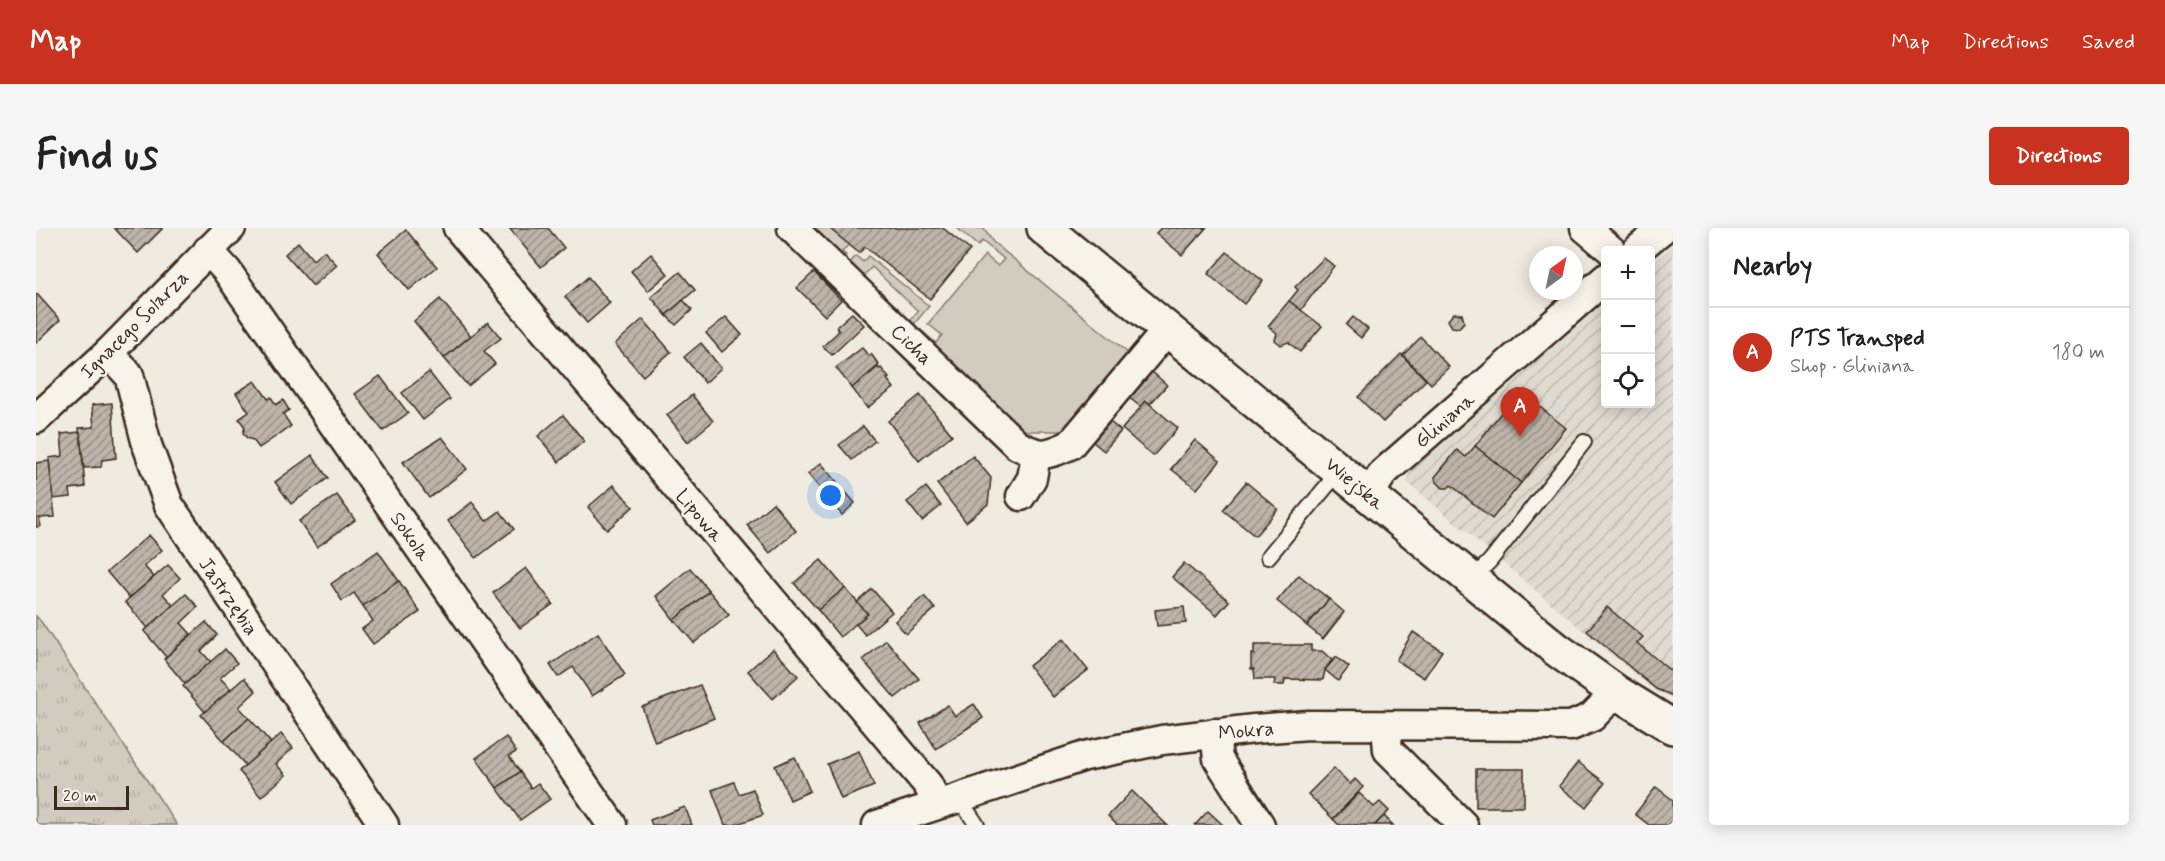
<!DOCTYPE html>
<meta charset="utf-8">
<style>
body{margin:0;font-family:Mynerve,sans-serif;background:#f6f6f6;color:#222}
.controls{position:absolute;right:18px;top:18px;display:grid;overflow:hidden;border-radius:6px;box-shadow:0 3px 15px #0003}
.controls button{width:54px;height:54px;display:grid;place-items:center;padding:0;border:0;border-bottom:2px solid #e0e0e0;background:#fff;color:#222;font:30px sans-serif}
.compass{position:absolute;left:1493px;top:18px;width:54px;height:54px;border-radius:50%;background:#fff;box-shadow:0 3px 15px #0003;rotate:33deg}
.scale{position:absolute;left:18px;bottom:15px;width:75px;box-sizing:border-box;padding-left:6px;border:3px solid #3b2a1e;border-top:0;font-size:16px;line-height:21px;white-space:nowrap;color:#3b2a1e;-webkit-text-stroke:4px #f7f3e8;paint-order:stroke}
.you{position:absolute;left:795px;top:268px;width:21px;height:21px;margin:-15px;border:4px solid #fff;border-radius:50%;background:#1a73e8;box-shadow:0 0 0 9px #1a73e833}
.badge{display:grid;place-items:center;width:39px;height:39px;border-radius:50%;background:#c8321e;color:#fff;font-size:20px;font-weight:700}
.pin{position:absolute;translate:-50% -50px;filter:drop-shadow(0 2px 3px #0008)}
.pin::after{content:'';position:absolute;top:32px;width:21px;height:18px;background:inherit;clip-path:polygon(0 0,100% 0,50% 100%)}
.list{margin:0;padding:0;list-style:none}
h2{display:flex;justify-content:space-between;align-items:center;height:78px;margin:0;padding:0 24px;font-size:26px}
h2 small{font-size:20px;font-weight:400;color:#767676}
.list li{display:grid;grid-template-columns:39px 1fr auto;gap:18px;align-items:center;box-sizing:border-box;height:90px;padding:0 24px;border-top:2px solid #e0e0e0}
.list b{display:block;font-size:22px;white-space:nowrap}
.list p{margin:0;font-size:20px;white-space:nowrap;color:#767676}
.list em{font-size:20px;font-style:normal;color:#767676}
.icon{flex:none;width:33px;height:33px;fill:none;stroke:currentColor;stroke-width:2;stroke-linecap:round;stroke-linejoin:round}
.map{position:relative;flex:none;width:1637px;height:597px;overflow:hidden;border-radius:6px}
header{display:flex;align-items:center;gap:36px;box-sizing:border-box;height:84px;padding:0 30px;background:#c8321e;color:#fff}
header strong{font-size:28px}
nav{display:flex;gap:33px;margin-inline-start:auto;font-size:21px}
.intro{display:flex;align-items:center;justify-content:space-between;box-sizing:border-box;height:144px;padding:0 36px}
h1{margin:0;font-size:42px}
.button{padding:15px 27px;border-radius:6px;background:#c8321e;color:#fff;font-size:21px;font-weight:700}
main{display:flex;gap:36px;padding:0 36px}
aside{flex:1;background:#fff;border-radius:6px;box-shadow:0 3px 15px #0003}
.map>svg:first-child{display:block}
.industrial{fill:url(#industrial-furrows)}
.grass{fill:#d1cbc0;stroke:#867a6f;stroke-width:1.5}
.park{fill:url(#park-tufts);stroke:#867a6f;stroke-width:1.5}
.building{fill:url(#building-hatch);stroke:#3b2a1e;stroke-width:1.5}
.lines{fill:none;stroke-linecap:round;stroke-linejoin:round}
.lane-casing{stroke:#3b2a1e;stroke-width:18}
.street-casing{stroke:#3b2a1e;stroke-width:33}
.secondary-casing{stroke:#3b2a1e;stroke-width:38}
.lane{stroke:#f7f3e8;stroke-width:14}
.street{stroke:#f7f3e8;stroke-width:28}
.secondary{stroke:#f7f3e8;stroke-width:33}
.labels{text-anchor:middle;stroke-width:5;stroke-linejoin:round;paint-order:stroke}
.street-label{font-size:20px;fill:#3b2a1e;stroke:#f7f3e8}
</style>
<header>
<strong>Map</strong>
<nav><a>Map</a><a>Directions</a><a>Saved</a></nav>
</header>
<div class="intro"><h1>Find us</h1><a class="button">Directions</a></div>
<main>
<div class="map">
<svg width="1637" height="597" viewBox="0 0 1637 597">
<defs>
<pattern id="industrial-furrows" width="10" height="10" patternUnits="userSpaceOnUse" patternTransform="scale(1.5)"><rect width="10" height="10" fill="#e0dbd0"/><path d="M-1 1l2-2M0 10L10 0M9 11l2-2" fill="none" stroke="#c1bcb2"/></pattern>
<pattern id="park-tufts" width="24" height="20" patternUnits="userSpaceOnUse" patternTransform="scale(1.5)"><rect width="24" height="20" fill="#d1cbc0"/><path d="M3 7l-1-3M5 7V3M7 7l1-3M15 17l-1-3M17 17v-4M19 17l1-3" fill="none" stroke="#b4aea5"/></pattern>
<pattern id="building-hatch" width="6" height="6" patternUnits="userSpaceOnUse" patternTransform="scale(1.5)"><rect width="6" height="6" fill="#bdb5aa"/><path d="M-1 1l2-2M0 6l6-6M5 7l2-2" fill="none" stroke="#9b938a"/></pattern>
</defs>
<rect width="100%" height="100%" fill="#efebe0"/>
<filter id="ink" filterUnits="userSpaceOnUse"><feTurbulence type="fractalNoise" baseFrequency=".0167" numOctaves="2"/><feDisplacementMap in="SourceGraphic" scale="12" xChannelSelector="R" yChannelSelector="G"/><feConvolveMatrix kernelMatrix="1 2 1 2 8 2 1 2 1" color-interpolation-filters="sRGB"/></filter>
<g filter="url(#ink)">
<path class="industrial" d="M1637 16V470L1620 464 1371 254 1373 244 1569 74 1570 176H1614L1615 36Z"/>
<g class="grass">
<path d="M772 0H793L813 16 806 24 810 27 804 33Z"/>
<path d="M921 0H947L957 14 1092 125 1028 203H982L881 107 885 102 900 115 906 107 892 96 949 27 962 38 968 31 946 13 942 18Z"/>
<path d="M820 28 827 34 832 28 893 78 874 101 870 97 882 83 836 39 823 52 810 39Z"/>
</g>
<path class="park" d="M0 388 6 395 141 597H0Z"/>
<g class="building">
<path d="M78 0H127L102 25Z"/>
<path d="M475 0H512L528 20 505 39 474 1Z"/>
<path d="M793 0H907L934 22 894 71 829 19 823 25Z"/>
<path d="M1125 0H1170L1146 27 1120 5Z"/>
<path d="M370 2 401 39 373 62 342 25Z"/>
<path d="M262 14 277 32 288 23 301 37 277 58 249 26Z"/>
<path d="M1191 24 1227 53 1208 76 1172 46Z"/>
<path d="M615 26 632 46 612 63 595 43Z"/>
<path d="M1288 30 1298 38 1265 82 1253 73 1262 62 1259 59Z"/>
<path d="M644 44 659 62 630 87 615 69Z"/>
<path d="M778 44 805 72 789 88 761 60Z"/>
<path d="M552 49 574 75 551 95 529 69Z"/>
<path d="M1 66 24 92 0 115V67Z"/>
<path d="M404 71 435 108 408 130 378 93Z"/>
<path d="M647 72 656 82 640 97 630 87Z"/>
<path d="M1253 73 1286 98 1264 124 1252 114 1245 117 1239 112 1241 105 1232 98Z"/>
<path d="M816 85 828 97 796 127 787 118 803 103 800 99Z"/>
<path d="M1418 85 1426 86 1428 94 1423 100 1416 99 1412 92Z"/>
<path d="M690 89 706 107 686 124 670 105Z"/>
<path d="M1317 89 1332 101 1325 110 1310 97Z"/>
<path d="M607 91 635 124 607 148 579 116Z"/>
<path d="M452 94 465 110 448 123 459 136 432 158 408 130Z"/>
<path d="M1385 109 1413 139 1395 156 1367 127Z"/>
<path d="M665 115 685 140 669 155 648 129Z"/>
<path d="M826 120 833 128 835 126 843 137 816 160 800 140Z"/>
<path d="M1365 126 1390 152 1347 194 1322 169Z"/>
<path d="M842 139 843 141 845 140 853 150 851 151 858 160 831 180 816 160Z"/>
<path d="M1114 142 1131 157 1114 176 1110 173 1105 179 1092 169Z"/>
<path d="M393 144 414 171 387 192 366 165Z"/>
<path d="M344 148 372 185 347 203 319 166Z"/>
<path d="M219 153 232 171 235 169 240 177 247 172 253 182 247 186 255 198 223 220 217 212 211 210 207 205 209 199 203 191 213 184 200 165Z"/>
<path d="M1483 162 1530 200 1485 255 1439 218Z"/>
<path d="M656 167 677 193 652 214 631 187Z"/>
<path d="M884 167 916 207 883 233 852 193Z"/>
<path d="M1110 173 1142 200 1117 228 1086 201Z"/>
<path d="M76 175 80 230 66 232 65 239 48 240 43 200 58 199 56 177Z"/>
<path d="M527 187 548 213 523 234 502 208Z"/>
<path d="M1074 194 1085 203 1068 223 1057 214Z"/>
<path d="M827 198 839 213 816 232 803 217Z"/>
<path d="M44 204 49 259 34 261 35 269 16 271 13 230 27 228 25 206Z"/>
<path d="M406 209 431 241 393 270 367 234Z"/>
<path d="M1159 212 1184 233 1161 261 1135 241Z"/>
<path d="M1439 218 1485 255 1456 291 1415 257 1412 260H1407L1400 253 1399 249 1421 222 1430 229Z"/>
<path d="M276 227 292 250 255 276 239 254Z"/>
<path d="M937 228 955 250 952 276 930 294 901 256Z"/>
<path d="M13 233 19 289 3 290 5 298 0 299V235Z"/>
<path d="M785 235 819 275 806 287 772 246Z"/>
<path d="M1210 254 1242 281 1219 308 1187 282Z"/>
<path d="M578 257 597 279 571 302 552 279Z"/>
<path d="M890 259 905 278 886 293 871 274Z"/>
<path d="M301 267 319 292 281 319 263 293Z"/>
<path d="M436 274 450 293 464 283 478 301 440 330 412 293Z"/>
<path d="M737 275 760 303 734 325 711 297Z"/>
<path d="M113 307 126 322 108 338 118 349 93 370 71 344Z"/>
<path d="M342 323 363 353 327 378 318 365 306 373 295 356Z"/>
<path d="M785 332 809 360 782 382 758 355Z"/>
<path d="M1148 335 1193 373 1181 387 1136 349Z"/>
<path d="M132 337 144 350 127 366 137 377 112 400 89 374Z"/>
<path d="M490 340 517 376 484 400 457 365Z"/>
<path d="M654 340 673 363 638 392 620 368Z"/>
<path d="M1263 347 1293 371 1271 398 1241 373Z"/>
<path d="M363 353 384 384 337 416 326 401 337 393 327 378Z"/>
<path d="M809 360 832 386 804 409 782 382Z"/>
<path d="M836 361 856 384 829 407 820 396 832 386 821 374Z"/>
<path d="M673 363 693 387 658 415 638 392Z"/>
<path d="M150 366 162 379 145 395 155 406 130 429 108 403Z"/>
<path d="M888 368 899 381 870 406 859 393Z"/>
<path d="M1293 371 1308 384 1287 411 1271 398Z"/>
<path d="M1148 379 1150 395 1121 398 1119 382Z"/>
<path d="M1571 379 1607 409 1601 415 1637 445V468L1620 461 1551 403Z"/>
<path d="M170 394 181 407 165 423 175 434 149 456 128 431Z"/>
<path d="M1377 404 1406 423 1388 450 1360 432Z"/>
<path d="M562 405 589 447 556 468 537 439 522 449 514 437Z"/>
<path d="M1027 411 1052 442 1017 469 993 438Z"/>
<path d="M850 412 883 451 859 470 827 432Z"/>
<path d="M1218 417H1275V423H1286L1296 432 1289 442 1287 452 1249 451 1248 457H1238L1239 451H1219L1218 441H1215V426L1218 427Z"/>
<path d="M189 421 201 435 184 450 195 461 169 484 147 458Z"/>
<path d="M737 421 762 448 737 471 712 443Z"/>
<path d="M1300 429 1313 439 1302 453 1289 442Z"/>
<path d="M208 450 220 463 203 479 213 490 188 513 165 487Z"/>
<path d="M664 457 678 490 619 514 606 479Z"/>
<path d="M938 476 947 490 900 521 884 495 912 477 919 488Z"/>
<path d="M213 490 235 515 210 538 188 513Z"/>
<path d="M245 506 257 520 240 536 250 547 225 569 203 543Z"/>
<path d="M470 509 480 524 473 528 484 544 461 560 440 530Z"/>
<path d="M823 523 838 558 805 571 791 536Z"/>
<path d="M759 529 774 563 754 572 739 538Z"/>
<path d="M1542 534 1569 555 1550 579 1523 558Z"/>
<path d="M1298 540 1314 556 1319 551 1327 559 1297 591 1272 566Z"/>
<rect x="1440" y="541" width="48" height="38"/>
<path d="M484 544 495 560 502 555 514 571 484 592 461 560Z"/>
<path d="M698 554 703 566 717 561 727 587 698 597H689L676 562Z"/>
<path d="M1620 559 1637 572V591L1632 597H1613L1599 586Z"/>
<path d="M1096 563 1131 597H1081L1072 588Z"/>
<path d="M1323 565 1338 579 1344 574 1353 583 1339 597H1303L1297 591Z"/>
<path d="M649 579 656 597H616L614 592Z"/>
<path d="M1172 583 1187 597H1159Z"/>
<path d="M1348 588 1357 597H1339Z"/>
</g>
<g class="lines">
<defs>
<g id="lane">
<path d="M1232 329 1304 242"/>
<path d="M1435 352 1454 333 1548 214"/>
<path d="M922 569 941 597"/>
</g>
<g id="street">
<path d="M422 0 892 557 901 576"/>
<path d="M756 0 981 217C1005 229 1009 228 1034 217L1132 101"/>
<path d="M1549 0 1575 22"/>
<path d="M172 22 191 43 576 597"/>
<path d="M1601 22 1628 0"/>
<path d="M72 125 93 147 111 217 133 277 348 597"/>
<path d="M0 191 72 125 195 0"/>
<path d="M1333 267 1347 245 1570 50"/>
<path d="M985 268 996 250 1000 227"/>
<path d="M1350 499 1352 522 1427 597"/>
<path d="M1179 505 1182 531 1224 597"/>
<path d="M841 597 1049 528 1126 512 1218 501 1273 497 1535 498 1556 489 1580 464"/>
</g>
<path id="secondary" d="M1008 0 1520 421 1580 464 1637 499"/>
</defs>
<use href="#lane" class="lane-casing"/>
<use href="#street" class="street-casing"/>
<use href="#secondary" class="secondary-casing"/>
<use href="#lane" class="lane"/>
<use href="#street" class="street"/>
<use href="#secondary" class="secondary"/>
</g>
</g>
<g class="labels">
<g class="street-label">
<text transform="translate(98 96) rotate(-45)" y="7">Ignacego Solarza</text>
<text transform="translate(876 116) rotate(44)" y="7">Cicha</text>
<text transform="translate(1408 192) rotate(-41)" y="7">Gliniana</text>
<text transform="translate(1319 255) rotate(40)" y="7">Wiejska</text>
<text transform="translate(664 287) rotate(50)" y="7">Lipowa</text>
<text transform="translate(375 308) rotate(55)" y="7">Sokola</text>
<text transform="translate(193 368) rotate(56)" y="7">Jastrzębia</text>
<text transform="translate(1210 502) rotate(-5)" y="7">Mokra</text>
</g>
</g>
</svg>
<div class="controls">
<button>+</button>
<button>−</button>
<button><svg class="icon" aria-label="locate" viewBox="0 0 24 24"><circle cx="12" cy="12" r="6"/><path d="M12 2v4M12 18v4M2 12h4M18 12h4"/></svg></button>
</div>
<svg class="compass" viewBox="-18 -18 36 36"><path d="M0-13l5 13h-10z" fill="#e53935"/><path d="M0 13l5-13h-10z" fill="#767676"/></svg>
<div class="scale">20 m</div>
<div class="you"></div>
<div class="pin badge" style="left:1484px;top:209px">A</div>
</div>
<aside>
<h2>Nearby<small></small></h2>
<ul class="list">
<li><span class="badge">A</span><div><b>PTS Transped</b><p>Shop · Gliniana</p></div><em>180 m</em></li>
</ul>
</aside>
</main>
